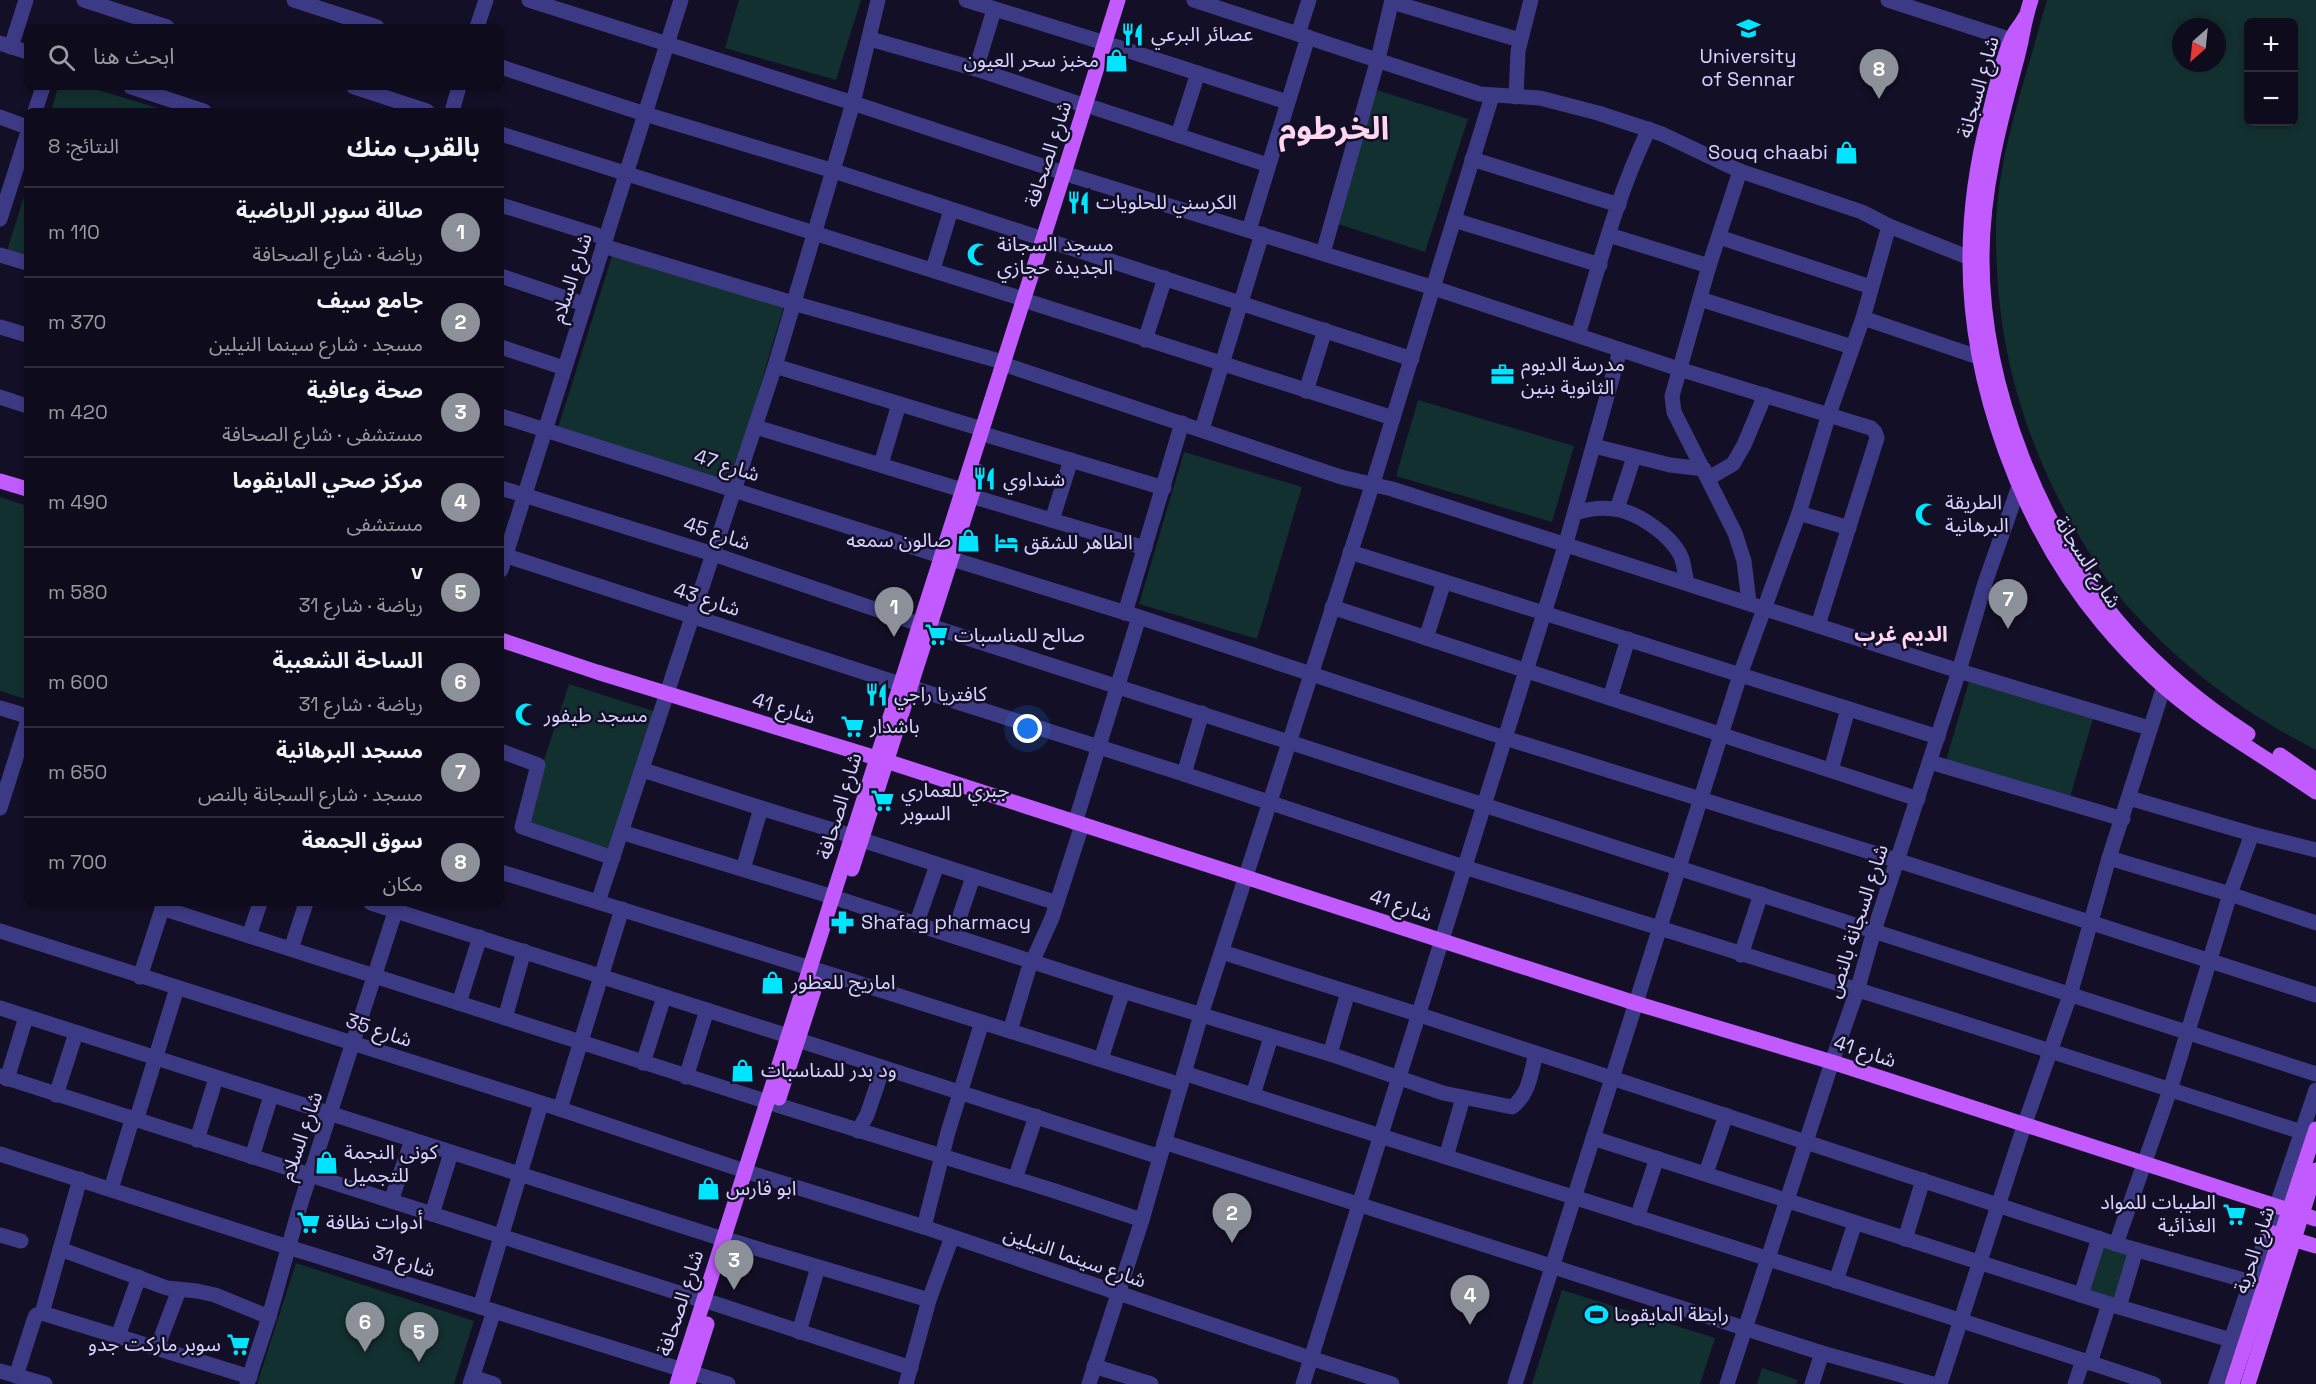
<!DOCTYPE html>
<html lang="ar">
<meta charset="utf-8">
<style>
body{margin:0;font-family:"Space Grotesk","Noto Sans Arabic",sans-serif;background:#1c1929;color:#f1f3f6;direction:rtl}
.controls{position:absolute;right:18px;top:18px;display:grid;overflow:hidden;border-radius:9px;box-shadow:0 3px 9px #0003}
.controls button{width:54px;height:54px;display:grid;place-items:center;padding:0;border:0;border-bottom:2px solid #2e2b3b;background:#0e0b1c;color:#f1f3f6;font:30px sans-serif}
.compass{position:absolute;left:2172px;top:18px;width:54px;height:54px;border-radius:50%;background:#0e0b1c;box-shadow:0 3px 9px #0003;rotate:207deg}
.you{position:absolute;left:1028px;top:729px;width:21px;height:21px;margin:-15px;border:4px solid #fff;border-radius:50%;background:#1a73e8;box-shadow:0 0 0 9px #1a73e833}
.badge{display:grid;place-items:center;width:39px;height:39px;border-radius:50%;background:#8c9099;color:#fff;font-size:20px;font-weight:700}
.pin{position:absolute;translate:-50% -50px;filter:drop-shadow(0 2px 3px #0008)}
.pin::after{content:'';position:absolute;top:32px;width:21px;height:18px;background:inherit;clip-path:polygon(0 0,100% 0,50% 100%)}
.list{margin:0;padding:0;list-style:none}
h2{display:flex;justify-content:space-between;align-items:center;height:78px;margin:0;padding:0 24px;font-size:26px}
h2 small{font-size:20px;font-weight:400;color:#9b9ba3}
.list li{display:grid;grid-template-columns:39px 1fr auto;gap:18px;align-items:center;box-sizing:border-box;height:90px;padding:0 24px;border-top:2px solid #2e2b3b}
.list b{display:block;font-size:22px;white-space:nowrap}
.list p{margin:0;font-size:20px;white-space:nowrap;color:#9b9ba3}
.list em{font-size:20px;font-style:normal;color:#9b9ba3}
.icon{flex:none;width:33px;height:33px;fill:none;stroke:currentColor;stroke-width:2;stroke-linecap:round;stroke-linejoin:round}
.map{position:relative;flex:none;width:2316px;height:1384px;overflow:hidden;direction:ltr}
.search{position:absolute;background:#0e0b1c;box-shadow:0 3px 9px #0003;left:24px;top:24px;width:480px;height:66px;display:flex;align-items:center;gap:15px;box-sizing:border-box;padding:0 21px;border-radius:9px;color:#9b9ba3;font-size:22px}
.panel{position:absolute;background:#0e0b1c;box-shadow:0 3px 9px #0003;left:24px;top:108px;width:480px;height:798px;border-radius:9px;direction:rtl}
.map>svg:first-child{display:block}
.green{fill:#12302f;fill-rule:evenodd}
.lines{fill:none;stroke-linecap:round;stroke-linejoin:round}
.minor{stroke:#3d3a85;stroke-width:15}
.major{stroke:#c25bff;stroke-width:15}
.labels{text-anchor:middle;stroke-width:5;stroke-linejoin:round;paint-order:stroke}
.poi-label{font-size:20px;fill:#d9d4ff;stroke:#130f26;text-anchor:start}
.street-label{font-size:20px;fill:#d9d4ff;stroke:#130f26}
.neighbourhood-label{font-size:21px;font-weight:bold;fill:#ffd6f0;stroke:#130f26}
.town-label{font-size:32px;font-weight:bold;fill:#ffd6f0;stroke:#130f26}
</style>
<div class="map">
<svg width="2316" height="1384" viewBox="0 0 2316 1384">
<rect width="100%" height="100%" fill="#130f26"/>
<g class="green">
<path d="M739 0H861L836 80 725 48Z"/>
<path d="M2047 0H2316V750C2247 715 2184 669 2132 611 2117 596 2106 578 2094 560 2037 473 2002 375 1997 271 1996 250 1995 228 1997 207 2001 159 2015 112 2028 66 2035 44 2040 22 2047 0ZM2294 22V122H2248V22ZM2181 27H2217V63H2181Z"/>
<path d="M58 87H88L168 111H51Z"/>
<path d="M1377 90 1468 119 1425 252 1335 223Z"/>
<path d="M27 187V257L7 251Z"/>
<path d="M613 253 784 306 732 481 558 428Z"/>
<path d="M1418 400 1574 446 1552 522 1396 476Z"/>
<path d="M1184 452 1302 487 1257 639 1139 604Z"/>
<path d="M0 497 27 506V691L25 699 0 691Z"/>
<path d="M1970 678 2094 715 2069 801 1945 764Z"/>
<path d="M569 684 656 712 608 854 522 827Z"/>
<path d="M2099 1245 2131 1255 2117 1300 2085 1291Z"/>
<path d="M296 1263 474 1321 454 1384H257Z"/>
<path d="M1562 1290 1715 1338 1700 1384H1532Z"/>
<path d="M1762 1368 1798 1380 1796 1384H1757Z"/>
</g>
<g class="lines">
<g class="minor">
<path d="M84 0 167 27"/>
<path d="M294 0 377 27"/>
<path d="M529 0 853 103 1064 173"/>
<path d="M966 0 1105 43"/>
<path d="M1194 0 1480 94 1540 98 1598 113 1662 134 1740 171 1862 212 1889 226 1970 258"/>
<path d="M1888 0 2021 43"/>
<path d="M1392 2 1520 40"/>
<path d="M477 27 486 0"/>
<path d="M1298 34 1309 0"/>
<path d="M870 39 976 69 1086 106"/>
<path d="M0 43 27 52"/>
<path d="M1114 46 1287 102"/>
<path d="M11 47 26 0"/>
<path d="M501 67 645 114 834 171 1412 359"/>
<path d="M976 69 994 10"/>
<path d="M131 87 204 111"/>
<path d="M354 87 427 111"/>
<path d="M1516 97 1518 51 1531 0"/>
<path d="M1095 108 1268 165"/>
<path d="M35 111 43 87"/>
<path d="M452 111 459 87"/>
<path d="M0 117 27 127"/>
<path d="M501 134 1023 299"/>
<path d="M1178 135 1198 73"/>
<path d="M1472 159 1619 205"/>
<path d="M1740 171 1709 266 1672 396 1674 412 1735 533 1744 561 1749 602"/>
<path d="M1073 176 1434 288 1679 369 1871 428 1875 432 1877 438 1818 625"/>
<path d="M501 205 606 238"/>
<path d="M0 219 27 135"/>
<path d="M1454 220 1600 265"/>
<path d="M1249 230 1308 37"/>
<path d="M1609 235 1709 266"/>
<path d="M1719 237 1871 287"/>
<path d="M603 246 793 303 1003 362"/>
<path d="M1323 253 1378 59 1392 0"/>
<path d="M0 255 27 263"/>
<path d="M933 269 951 210"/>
<path d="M501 276 584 304"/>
<path d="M1700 299 1852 347"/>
<path d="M1033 303 1393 418"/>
<path d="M1863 318 1981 358"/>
<path d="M0 327 27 335"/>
<path d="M1578 335C1599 266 1617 195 1649 129"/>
<path d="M1145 340 1165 278"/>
<path d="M501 347 564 368"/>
<path d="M775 366 982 429"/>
<path d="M1012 367 1341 477 1392 489 1959 671 2149 728"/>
<path d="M1306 391 1325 330"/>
<path d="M0 397 27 406"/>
<path d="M501 416 941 556"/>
<path d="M756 427 962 490"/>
<path d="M1202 429 1262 234"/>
<path d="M990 436 1164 488"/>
<path d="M1594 446 1670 465 1704 469"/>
<path d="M881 464 899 404"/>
<path d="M1709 478 1733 464 1744 445 1765 395"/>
<path d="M501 488 713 554 919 624"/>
<path d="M971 496 1145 548"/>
<path d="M1617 509 1634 457"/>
<path d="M1575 513C1610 502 1634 510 1662 533 1670 540 1678 548 1682 559 1684 566 1685 575 1687 582"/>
<path d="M1799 513 1849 528"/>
<path d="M1052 520 1071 460"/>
<path d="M1350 552 1938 737"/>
<path d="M501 554 900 684"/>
<path d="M952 559 1139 617 1505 738 1899 861 2316 995"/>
<path d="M501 570 681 0"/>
<path d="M1332 607 1918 799"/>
<path d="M1125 613 1182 423"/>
<path d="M930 626 2316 1074"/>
<path d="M1426 638 1444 582"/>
<path d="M910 687 1184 774 1464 867 1951 1019 2314 1136"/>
<path d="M1610 698 1628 639"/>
<path d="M0 708 27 716"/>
<path d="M501 751 538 765 522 827 613 858"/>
<path d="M1930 762 2123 819"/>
<path d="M643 770 761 808"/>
<path d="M1831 770 1848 709"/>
<path d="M1184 774 1202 713"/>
<path d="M2129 798 2252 834 2316 850"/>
<path d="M0 808 27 723"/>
<path d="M1075 823 1139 617"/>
<path d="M621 832 833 897"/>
<path d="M862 840 1057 903"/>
<path d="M2109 858 2230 894 2316 923"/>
<path d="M743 869 761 808 852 836"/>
<path d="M501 872 810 968"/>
<path d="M842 900 1123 991 1330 1054 1443 1093 1512 1107C1529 1095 1531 1073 1536 1053"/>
<path d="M598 902 775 366 853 103 878 0"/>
<path d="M371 903 788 1036"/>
<path d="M162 908 768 1102"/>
<path d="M916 925 937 865"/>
<path d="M0 931 560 1109 754 1174 924 1227 1310 1358 1392 1384"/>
<path d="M249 936 260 903"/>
<path d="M953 936 973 877"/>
<path d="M291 949 306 903"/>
<path d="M1222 952 1417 1014 2116 1244 2251 1282"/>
<path d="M1741 955 1761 894"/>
<path d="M820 971 1181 1085"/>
<path d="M140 977 164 903"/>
<path d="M459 1003 480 937"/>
<path d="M0 1008 723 1239"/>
<path d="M505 1018 524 951"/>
<path d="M1010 1031 1028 971 1052 918 1082 825"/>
<path d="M798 1040 1160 1157"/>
<path d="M1330 1054 1348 992"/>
<path d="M1101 1059 1123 991"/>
<path d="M643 1063 664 997"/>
<path d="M1184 1073C1507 1178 1832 1276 2154 1384"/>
<path d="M0 1076 704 1301"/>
<path d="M686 1077 707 1010"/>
<path d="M7 1079 26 1017"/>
<path d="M56 1095 76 1033"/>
<path d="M1253 1095 1271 1037"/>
<path d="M777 1105 1055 1191 1142 1220"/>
<path d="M560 1109 622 909"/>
<path d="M136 1121 177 988"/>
<path d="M858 1131 867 1115 883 1068"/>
<path d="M1593 1138 2109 1304 2231 1340"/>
<path d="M197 1140 216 1078"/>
<path d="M1164 1142 1822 1353 1933 1384"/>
<path d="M0 1154 288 1247 728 1384"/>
<path d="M252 1157 271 1096"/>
<path d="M1446 1157 1463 1098"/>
<path d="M1706 1173 1726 1115"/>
<path d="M1015 1179 1036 1116"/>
<path d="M111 1189 132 1120"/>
<path d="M391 1201 412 1140"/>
<path d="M432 1214 451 1153"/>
<path d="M1637 1218 1657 1158"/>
<path d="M924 1227 948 1132 982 1022"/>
<path d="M0 1235 21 1241"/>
<path d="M1905 1239 1923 1180"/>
<path d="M732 1241 929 1300"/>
<path d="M2116 1244 2170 1090 2230 894 2252 834"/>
<path d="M60 1249 167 1288 197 1291 215 1295 269 1317"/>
<path d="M1836 1281 1855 1223"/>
<path d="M2081 1295 2099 1238"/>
<path d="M713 1303 911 1368"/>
<path d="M480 1307 541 1104"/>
<path d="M2119 1307 2136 1250"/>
<path d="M42 1313 80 1179"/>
<path d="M799 1332 818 1267"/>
<path d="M118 1336 139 1277"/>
<path d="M157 1348 179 1290"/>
<path d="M2090 1363 2109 1304"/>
<path d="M1094 1366 1151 1384"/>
<path d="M0 1371 45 1384"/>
<path d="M16 1376 34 1320 36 1315 42 1313 250 1377"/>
<path d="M473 1377 494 1384"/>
<path d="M247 1384 269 1317 300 1206 398 903"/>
<path d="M470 1384 494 1311"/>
<path d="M906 1384 929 1300 952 1237"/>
<path d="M1089 1384 1142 1220 1200 1018 1373 483 1492 96"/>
<path d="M1303 1384 1566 543 1620 350"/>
<path d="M1515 1384 1740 675 1799 513 1829 414 1863 318 1889 226"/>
<path d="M1727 1384 1832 1062 1857 991 1874 931 1959 671 1985 583 2019 486 2025 478"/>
<path d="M1812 1384 1822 1353"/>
<path d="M1940 1384 2024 1126 2070 995 2109 858 2164 686"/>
<path d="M2075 1384 2083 1360"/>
<path d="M2216 1384 2316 1090"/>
</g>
<g class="major">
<path d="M2031 0C2024 20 2022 41 2016 62 1999 126 1982 190 1982 258 1982 387 2041 536 2127 632 2162 671 2203 705 2248 734"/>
<path d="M2025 17C2021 25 2014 32 2011 40 2001 62 1995 92 1989 116 1977 162 1970 210 1970 257 1969 383 2022 528 2103 624 2133 660 2170 695 2208 721 2244 745 2281 768 2316 792"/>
<path d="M0 481 27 489"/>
<path d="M501 640 597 672 886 761 1635 1003 1832 1062 2316 1219"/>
<path d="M2280 755 2316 780"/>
<path d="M852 869 979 472"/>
<path d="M779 1098 816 984"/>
<path d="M2269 1232 2316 1246"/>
<path d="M677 1384 1064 173 1118 0"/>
<path d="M688 1384 707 1324"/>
<path d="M2232 1384 2316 1129"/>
<path d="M2248 1384 2316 1170"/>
</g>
</g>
<defs>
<symbol id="school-bare" viewBox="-9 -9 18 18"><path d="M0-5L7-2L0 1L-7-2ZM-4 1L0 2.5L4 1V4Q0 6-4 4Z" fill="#00e5ff" stroke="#130f26" stroke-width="2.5" paint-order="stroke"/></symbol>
<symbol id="restaurant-bare" viewBox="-9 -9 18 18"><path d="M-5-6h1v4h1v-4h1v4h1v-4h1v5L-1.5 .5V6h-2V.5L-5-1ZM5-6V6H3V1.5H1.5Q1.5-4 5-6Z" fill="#00e5ff" stroke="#130f26" stroke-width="2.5" paint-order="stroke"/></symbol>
<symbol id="shop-bare" viewBox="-9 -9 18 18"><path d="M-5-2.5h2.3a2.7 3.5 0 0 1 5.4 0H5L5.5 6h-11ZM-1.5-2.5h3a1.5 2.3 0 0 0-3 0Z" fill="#00e5ff" stroke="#130f26" stroke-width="2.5" paint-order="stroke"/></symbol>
<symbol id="mosque-bare" viewBox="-9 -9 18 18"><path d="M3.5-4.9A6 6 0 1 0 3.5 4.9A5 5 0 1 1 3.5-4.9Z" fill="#00e5ff" stroke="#130f26" stroke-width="2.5" paint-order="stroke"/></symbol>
<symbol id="office-bare" viewBox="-9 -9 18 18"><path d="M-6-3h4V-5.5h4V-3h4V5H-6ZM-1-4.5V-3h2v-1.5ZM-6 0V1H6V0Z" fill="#00e5ff" stroke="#130f26" stroke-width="2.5" paint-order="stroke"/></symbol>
<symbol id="hotel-bare" viewBox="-9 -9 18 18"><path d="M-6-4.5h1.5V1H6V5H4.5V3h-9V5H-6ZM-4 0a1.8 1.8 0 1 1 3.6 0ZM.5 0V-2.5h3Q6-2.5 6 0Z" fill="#00e5ff" stroke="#130f26" stroke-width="2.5" paint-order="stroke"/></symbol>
<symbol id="supermarket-bare" viewBox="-9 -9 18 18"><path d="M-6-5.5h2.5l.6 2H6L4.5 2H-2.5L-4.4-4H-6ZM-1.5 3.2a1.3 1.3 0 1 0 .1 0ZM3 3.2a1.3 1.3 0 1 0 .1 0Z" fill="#00e5ff" stroke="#130f26" stroke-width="2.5" paint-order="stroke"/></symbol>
<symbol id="pharmacy-bare" viewBox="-9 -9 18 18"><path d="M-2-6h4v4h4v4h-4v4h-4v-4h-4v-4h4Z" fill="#00e5ff" stroke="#130f26" stroke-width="2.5" paint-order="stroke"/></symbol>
<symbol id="stadium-bare" viewBox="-9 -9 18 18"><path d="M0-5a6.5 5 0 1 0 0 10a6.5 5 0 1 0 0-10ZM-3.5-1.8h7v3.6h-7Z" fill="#00e5ff" stroke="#130f26" stroke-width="2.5" paint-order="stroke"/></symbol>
</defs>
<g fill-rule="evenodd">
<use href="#school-bare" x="1732" y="12" width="33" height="33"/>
<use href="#restaurant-bare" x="1116" y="18" width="33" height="33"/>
<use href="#shop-bare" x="1100" y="44" width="33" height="33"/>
<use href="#shop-bare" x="1830" y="136" width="33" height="33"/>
<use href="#restaurant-bare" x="1062" y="186" width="33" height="33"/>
<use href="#mosque-bare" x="962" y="238" width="33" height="33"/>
<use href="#office-bare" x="1486" y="358" width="33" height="33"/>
<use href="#restaurant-bare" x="968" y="462" width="33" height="33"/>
<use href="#mosque-bare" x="1910" y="498" width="33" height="33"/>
<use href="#shop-bare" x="952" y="524" width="33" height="33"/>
<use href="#hotel-bare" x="990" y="526" width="33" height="33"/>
<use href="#supermarket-bare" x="920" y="618" width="33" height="33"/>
<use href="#restaurant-bare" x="860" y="678" width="33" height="33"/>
<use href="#mosque-bare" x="510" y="698" width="33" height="33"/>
<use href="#supermarket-bare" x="836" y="710" width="33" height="33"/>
<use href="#supermarket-bare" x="866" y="784" width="33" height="33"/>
<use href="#pharmacy-bare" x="826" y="906" width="33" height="33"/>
<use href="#shop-bare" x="756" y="966" width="33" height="33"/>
<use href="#shop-bare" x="726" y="1054" width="33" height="33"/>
<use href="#shop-bare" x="310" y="1146" width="33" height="33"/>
<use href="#shop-bare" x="692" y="1172" width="33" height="33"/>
<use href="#supermarket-bare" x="2218" y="1198" width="33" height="33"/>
<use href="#supermarket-bare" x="292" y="1206" width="33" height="33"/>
<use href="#stadium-bare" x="1580" y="1298" width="33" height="33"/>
<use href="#supermarket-bare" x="222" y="1328" width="33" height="33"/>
</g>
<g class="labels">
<g class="poi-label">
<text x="1151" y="41">عصائر البرعي</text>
<text x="1748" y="63" text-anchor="middle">University<tspan x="1748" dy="23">of Sennar</tspan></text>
<text x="1099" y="67" text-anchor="end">مخبز سحر العيون</text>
<text x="1828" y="159" text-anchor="end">Souq chaabi</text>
<text x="1096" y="209">الكرسني للحلويات</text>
<text x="997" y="251">مسجد السجانة<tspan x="997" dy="23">الجديدة حجازي</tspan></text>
<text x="1521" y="371">مدرسة الديوم<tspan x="1521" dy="23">الثانوية بنين</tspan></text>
<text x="1003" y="486">شنداوي</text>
<text x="1945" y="509">الطريقة<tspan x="1945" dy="23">البرهانية</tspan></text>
<text x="951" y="547" text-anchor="end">صالون سمعه</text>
<text x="1024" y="549">الطاهر للشقق</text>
<text x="954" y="642">صالح للمناسبات</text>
<text x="894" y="701">كافتريا راجي</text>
<text x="544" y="722">مسجد طيفور</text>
<text x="870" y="733">باشدار</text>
<text x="901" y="797">جبري للعماري<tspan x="901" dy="23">السوبر</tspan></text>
<text x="861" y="929">Shafag pharmacy</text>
<text x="791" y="989">اماريج للعطور</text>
<text x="761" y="1077">ود بدر للمناسبات</text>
<text x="344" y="1159">كوني النجمة<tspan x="344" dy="23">للتجميل</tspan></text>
<text x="726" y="1195">ابو فارس</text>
<text x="2216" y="1209" text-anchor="end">الطيبات للمواد<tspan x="2216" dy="23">الغذائية</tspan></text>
<text x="326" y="1229">أدوات نظافة</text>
<text x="1614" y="1321">رابطة المايقوما</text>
<text x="221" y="1351" text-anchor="end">سوبر ماركت جدو</text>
</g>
<g class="street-label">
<text transform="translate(1978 87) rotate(-74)" y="7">شارع السجانة</text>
<text transform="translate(1048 154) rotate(-72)" y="7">شارع الصحافة</text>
<text transform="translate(571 278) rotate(-72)" y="7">شارع السلام</text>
<text transform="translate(727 465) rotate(17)" y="7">شارع 47</text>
<text transform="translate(717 533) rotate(18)" y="7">شارع 45</text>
<text transform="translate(2088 562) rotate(57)" y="7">شارع السجانة</text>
<text transform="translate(707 599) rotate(18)" y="7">شارع 43</text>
<text transform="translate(784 708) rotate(17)" y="7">شارع 41</text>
<text transform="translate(839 806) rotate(-73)" y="7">شارع الصحافة</text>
<text transform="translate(1401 905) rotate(18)" y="7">شارع 41</text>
<text transform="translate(1857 921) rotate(-72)" y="7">شارع السجانة بالنص</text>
<text transform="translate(379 1030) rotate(18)" y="7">شارع 35</text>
<text transform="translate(1865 1051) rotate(18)" y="7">شارع 41</text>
<text transform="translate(301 1136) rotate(-71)" y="7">شارع السلام</text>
<text transform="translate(2254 1250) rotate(-72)" y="7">شارع الحرية</text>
<text transform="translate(1075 1257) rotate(19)" y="7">شارع سينما النيلين</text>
<text transform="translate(404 1261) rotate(17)" y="7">شارع 31</text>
<text transform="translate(680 1303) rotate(-72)" y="7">شارع الصحافة</text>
</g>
<g class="neighbourhood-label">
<text x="1901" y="641">الديم غرب</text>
</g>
<g class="town-label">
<text x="1334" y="139">الخرطوم</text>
</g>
</g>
</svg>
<div class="controls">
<button>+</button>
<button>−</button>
</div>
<svg class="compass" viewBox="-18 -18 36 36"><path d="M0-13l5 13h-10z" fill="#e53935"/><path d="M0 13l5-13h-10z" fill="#9b9ba3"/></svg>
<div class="you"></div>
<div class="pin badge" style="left:894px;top:637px">1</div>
<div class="pin badge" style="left:1232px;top:1243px">2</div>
<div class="pin badge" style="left:734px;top:1290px">3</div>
<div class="pin badge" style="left:1470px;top:1325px">4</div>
<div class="pin badge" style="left:419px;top:1362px">5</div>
<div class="pin badge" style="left:365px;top:1352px">6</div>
<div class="pin badge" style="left:2008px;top:629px">7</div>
<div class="pin badge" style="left:1879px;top:99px">8</div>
<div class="search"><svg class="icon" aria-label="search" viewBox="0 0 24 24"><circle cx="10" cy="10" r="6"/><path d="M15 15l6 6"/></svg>ابحث هنا</div>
<section class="panel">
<h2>بالقرب منك<small>النتائج: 8</small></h2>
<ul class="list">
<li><span class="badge">1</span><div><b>صالة سوبر الرياضية</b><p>رياضة · شارع الصحافة</p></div><em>110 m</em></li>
<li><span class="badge">2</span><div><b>جامع سيف</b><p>مسجد · شارع سينما النيلين</p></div><em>370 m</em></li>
<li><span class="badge">3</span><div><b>صحة وعافية</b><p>مستشفى · شارع الصحافة</p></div><em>420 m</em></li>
<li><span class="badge">4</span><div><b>مركز صحي المايقوما</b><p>مستشفى</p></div><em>490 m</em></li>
<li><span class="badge">5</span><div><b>v</b><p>رياضة · شارع 31</p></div><em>580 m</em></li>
<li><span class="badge">6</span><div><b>الساحة الشعبية</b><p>رياضة · شارع 31</p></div><em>600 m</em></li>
<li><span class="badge">7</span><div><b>مسجد البرهانية</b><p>مسجد · شارع السجانة بالنص</p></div><em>650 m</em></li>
<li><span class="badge">8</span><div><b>سوق الجمعة</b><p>مكان</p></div><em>700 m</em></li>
</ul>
</section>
</div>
